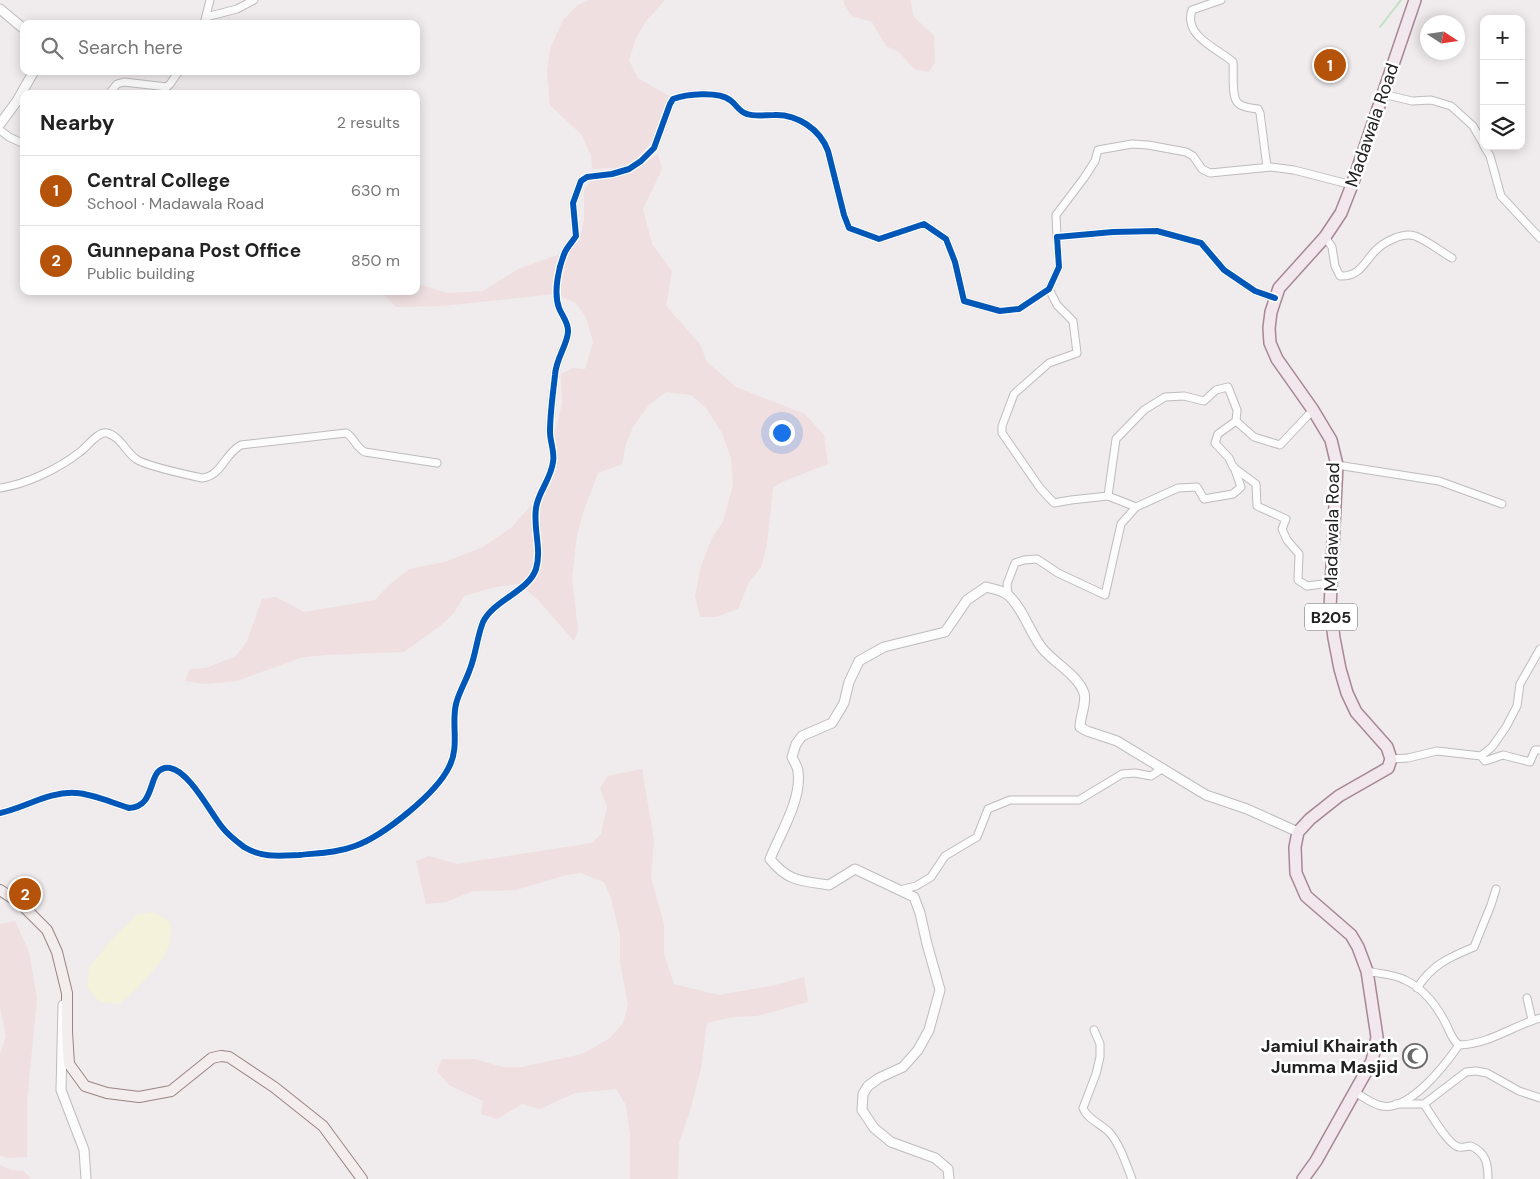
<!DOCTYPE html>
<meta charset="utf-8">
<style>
body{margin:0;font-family:"DM Sans",sans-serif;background:#f6f6f6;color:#222}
.controls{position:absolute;right:15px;top:15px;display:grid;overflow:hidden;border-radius:10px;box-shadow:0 2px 12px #0003}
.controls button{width:45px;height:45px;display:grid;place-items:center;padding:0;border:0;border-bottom:1px solid #e0e0e0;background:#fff;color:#222;font:25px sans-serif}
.compass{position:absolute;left:1420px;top:15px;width:45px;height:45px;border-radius:50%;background:#fff;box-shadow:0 2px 12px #0003;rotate:102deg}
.you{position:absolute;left:781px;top:432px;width:18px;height:18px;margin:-12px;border:4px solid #fff;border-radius:50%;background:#1a73e8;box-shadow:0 0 0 8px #1a73e833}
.badge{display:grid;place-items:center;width:32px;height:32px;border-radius:50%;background:#b45309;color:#fff;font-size:16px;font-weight:700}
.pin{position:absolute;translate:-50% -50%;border:2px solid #fff;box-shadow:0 1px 5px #0006}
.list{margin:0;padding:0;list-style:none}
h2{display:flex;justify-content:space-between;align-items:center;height:65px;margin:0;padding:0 20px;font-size:21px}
h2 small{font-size:16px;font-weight:400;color:#767676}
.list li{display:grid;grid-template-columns:32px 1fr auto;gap:15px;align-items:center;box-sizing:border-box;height:70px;padding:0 20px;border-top:1px solid #e0e0e0}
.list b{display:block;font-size:19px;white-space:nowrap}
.list p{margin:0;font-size:16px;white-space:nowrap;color:#767676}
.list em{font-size:16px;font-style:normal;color:#767676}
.icon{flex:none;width:28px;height:28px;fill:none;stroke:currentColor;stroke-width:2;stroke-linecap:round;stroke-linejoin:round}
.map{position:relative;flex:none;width:1540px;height:1179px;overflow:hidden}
.search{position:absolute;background:#fff;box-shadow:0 2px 12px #0003;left:20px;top:20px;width:400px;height:55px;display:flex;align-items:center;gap:12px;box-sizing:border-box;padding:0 18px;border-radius:10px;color:#767676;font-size:19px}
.panel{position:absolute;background:#fff;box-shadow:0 2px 12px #0003;left:20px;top:90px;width:400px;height:205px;border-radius:10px}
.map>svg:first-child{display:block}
.farmland{fill:#efdfe0}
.park{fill:#f4f2da}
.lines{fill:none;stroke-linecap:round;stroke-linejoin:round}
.stream{stroke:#c0e1c4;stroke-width:2}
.minor-casing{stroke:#bebcbd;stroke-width:9}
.tertiary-casing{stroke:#bebcbd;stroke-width:11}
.secondary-casing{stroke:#9a8484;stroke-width:12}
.primary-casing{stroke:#a68794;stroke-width:14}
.minor{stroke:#fdfcfc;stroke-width:7}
.tertiary{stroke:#fdfcfc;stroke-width:9}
.secondary{stroke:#f4eded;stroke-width:10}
.primary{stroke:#f2e7ec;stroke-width:11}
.cycleway-casing{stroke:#fff;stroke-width:9}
.cycleway{stroke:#0057b8;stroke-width:6}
.labels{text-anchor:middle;stroke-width:5;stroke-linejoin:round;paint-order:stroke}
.shield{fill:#fff;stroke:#646464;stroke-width:1}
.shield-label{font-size:16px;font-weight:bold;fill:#222}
.street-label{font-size:18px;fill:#222;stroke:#fff}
.poi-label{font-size:18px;font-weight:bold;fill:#222;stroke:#fff;text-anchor:end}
</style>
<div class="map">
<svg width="1540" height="1179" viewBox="0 0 1540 1179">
<rect width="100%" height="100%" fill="#f0ebed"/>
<g class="farmland">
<path d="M589 0H665L646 21 636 38 629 60 638 78 669 96 659 128 647 148 631 163 615 168 592 169 591 156 582 135 550 105 547 71 550 49 563 20 578 5Z"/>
<path d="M843 0H911L913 16 934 36 935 62 929 72 914 69 899 52 886 46 872 22 852 16 845 6Z"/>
<path d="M658 154 662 169 643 209 652 244 672 271 666 306 700 344 707 362 736 387 805 414 824 435 828 464 782 482 773 488 767 545 761 567 749 582 738 609 716 617H700L695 596 701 566 712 538 723 522 733 485 731 458 722 433 706 408 691 395 666 392 648 406 633 427 625 447 622 464 598 473 584 510 577 535 572 578 578 630 574 641 538 600 519 584 495 587 464 596 454 613 440 626 404 652 324 655 300 658 237 681 205 684 185 681 190 669 206 668 236 656 247 641 262 599 276 597 304 612 375 600 389 585 409 569 445 562 483 547 512 527 532 504 551 470 552 443 562 404 561 374 573 368 585 369 593 342 586 317 576 303 555 294 443 306 396 307 380 291H416V283L447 293 483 291 520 268 570 251 579 241 581 234 584 219V190L590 182 634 171Z"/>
<path d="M642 769 654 840 651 878 664 924V954L674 984 719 995 776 985 804 977 808 1002 757 1016 732 1017 707 1023 701 1069 689 1114 679 1143 678 1179H630V1134L626 1105 616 1089 575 1093 540 1109 522 1104 497 1119 481 1114 483 1101 449 1085 437 1071 442 1059H475L502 1067H522L582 1054 610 1038 623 1023 628 1005 620 962V935L611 898 604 882 581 873 566 875 516 890 473 891 446 902 426 904 416 861 429 856 457 864 592 843 601 834 607 807 600 788 608 776Z"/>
<path d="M15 921 29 952 37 998 27 1102V1157L7 1158 0 1155V1054L6 1036 0 1008V924Z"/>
<path d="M0 1165 11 1170 24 1171 31 1179H0Z"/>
</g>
<path class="park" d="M153 912 169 921C170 926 172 932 171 937 170 958 135 991 119 1004L100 1002 87 987 89 968 110 941 137 915Z"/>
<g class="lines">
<path class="stream" d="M1380 27 1401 0"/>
<defs>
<g id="minor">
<path d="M1221 0 1192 10C1183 36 1217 48 1233 62 1234 72 1231 97 1238 103 1243 108 1252 108 1258 109L1260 113 1267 167"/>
<path d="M206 17 237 9 254 0"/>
<path d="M204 24 210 0"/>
<path d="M109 94 117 84 124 82 167 87 170 84 179 71"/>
<path d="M1383 94 1412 101 1431 100 1451 106 1473 126 1484 145"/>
<path d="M0 130 9 137 24 144"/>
<path d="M1484 146 1490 156 1501 196 1540 238"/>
<path d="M1057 237 1056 215 1084 178 1095 161 1098 150 1132 144 1148 145 1186 152 1193 156 1202 169 1210 173 1271 167 1294 170 1352 185"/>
<path d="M1325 237 1332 247 1335 266 1340 276C1360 277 1364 262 1376 250 1384 242 1403 232 1415 236 1428 241 1440 251 1452 258"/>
<path d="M1049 289 1057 305 1073 321 1077 353 1049 363 1014 394 1002 426V433L1040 488 1054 503 1071 500 1108 496 1116 439 1144 410 1165 397 1184 396 1204 401 1216 390 1228 387 1237 410 1236 421 1218 434 1215 443 1229 458 1233 467 1256 484 1257 506 1286 519 1282 529 1287 540 1299 554 1298 580 1307 586 1331 583"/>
<path d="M1236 421 1254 437 1280 445 1313 410"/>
<path d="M1337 465 1439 481 1502 504"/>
<path d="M0 488C27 484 58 469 80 452 87 447 98 431 107 433 120 436 126 452 136 459 146 466 188 475 202 478 222 476 224 454 241 445L346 433C354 437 356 448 365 452L437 463"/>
<path d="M1108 496 1136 507 1178 488 1197 487 1204 499 1233 494 1241 487 1234 467"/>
<path d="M1008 595 1007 584 1015 563 1024 560 1037 559 1058 573 1105 595 1121 524 1136 507"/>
<path d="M1481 756 1492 747 1506 727 1517 706 1520 684 1540 649"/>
<path d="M1391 759 1408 758 1437 751 1481 756 1485 761 1503 755 1530 762 1535 750H1540"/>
<path d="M0 813C25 808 49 791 76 793 94 794 112 803 129 808 159 807 145 765 170 768 189 771 210 812 222 827 228 835 236 841 244 847 262 858 279 856 299 855 318 853 337 853 355 846 383 836 436 794 449 767 460 746 451 725 456 704 459 692 466 681 470 669 476 654 477 637 483 622 494 600 529 591 536 569 542 550 533 528 536 508 538 492 551 479 553 462 555 452 550 442 550 432 550 413 553 394 555 375 556 358 567 346 568 332 569 323 562 316 559 308 553 292 559 266 565 252 568 246 573 241 576 236L573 203 581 181 587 177 612 174 629 169 641 161 654 148 670 104 673 99C686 94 718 91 730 100 736 104 739 112 747 114 756 117 765 115 774 115 797 114 820 129 828 151L844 215 849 228 879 239 924 224 946 239 955 262 964 301 1000 311 1019 309 1049 289 1059 267 1057 237 1113 232 1157 231 1201 243 1224 270 1255 291 1275 298"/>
<path d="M900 890 916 886 931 877 945 856 977 837 988 809 1010 800H1079L1122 774 1135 773 1151 776 1163 768"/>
<path d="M1367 971C1379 974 1394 974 1405 980 1423 988 1436 1005 1445 1022 1450 1031 1451 1039 1459 1045"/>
<path d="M1417 988C1433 964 1448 958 1474 947L1491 905 1496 889"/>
<path d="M1527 998 1532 1020"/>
<path d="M1094 1030 1100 1044V1057L1096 1074 1083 1108C1087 1119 1101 1124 1109 1132 1120 1144 1126 1164 1132 1179"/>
<path d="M1355 1092C1361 1096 1375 1105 1382 1106 1410 1111 1445 1065 1459 1045 1490 1044 1512 1026 1540 1018"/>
<path d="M1396 1104H1424L1466 1072 1476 1071 1487 1073 1519 1091 1540 1098"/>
<path d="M1424 1104C1430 1113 1449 1146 1459 1147 1463 1148 1467 1146 1471 1146 1486 1153 1488 1163 1488 1179"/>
</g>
<g id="tertiary">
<path d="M0 9 24 29"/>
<path d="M0 124 17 101 34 71"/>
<path d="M63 1005 61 1090 84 1150 86 1179"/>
<path d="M949 1179 948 1169 935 1158 891 1142 874 1128 862 1110 863 1094 868 1086 879 1078 903 1067 918 1050 929 1030 940 990 927 944 920 913 914 897 855 869 829 885C803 881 788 882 770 859 780 834 802 799 798 772 798 767 794 762 792 757L796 744 802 736 832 723 844 703 849 682 859 661 884 647 945 632 967 600 986 587C994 589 1002 590 1008 595 1023 608 1030 633 1042 648 1054 663 1078 675 1084 693 1087 702 1080 717 1080 727L1087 731 1117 741 1206 795 1247 809 1298 832"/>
</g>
<path id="secondary" d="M0 890 20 903 47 930 57 952 67 993V1032L69 1064 85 1086 107 1093 139 1097 171 1091 212 1058 221 1056 229 1057 274 1087 323 1126 362 1179"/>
<path id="primary" d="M1303 1179 1316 1161 1372 1061 1377 1037 1367 971 1358 947 1351 935 1306 896 1296 873 1295 847 1298 832 1310 819 1339 796 1388 768 1391 759 1387 747 1356 712 1347 693 1340 669 1334 638 1330 608 1337 465 1331 440 1313 410 1277 359 1270 343 1269 328 1271 312 1279 288 1325 237 1341 213 1352 185 1415 0"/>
</defs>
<use href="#minor" class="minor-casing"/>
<use href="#tertiary" class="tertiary-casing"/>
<use href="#secondary" class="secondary-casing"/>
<use href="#primary" class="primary-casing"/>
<use href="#minor" class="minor"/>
<use href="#tertiary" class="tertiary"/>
<use href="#secondary" class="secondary"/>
<use href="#primary" class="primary"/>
<defs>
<path id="cycleway" d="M0 813C25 808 49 791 76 793 94 794 112 803 129 808 159 807 145 765 170 768 189 771 210 812 222 827 228 835 236 841 244 847 262 858 279 856 299 855 318 853 337 853 355 846 383 836 436 794 449 767 460 746 451 725 456 704 459 692 466 681 470 669 476 654 477 637 483 622 494 600 529 591 536 569 542 550 533 528 536 508 538 492 551 479 553 462 555 452 550 442 550 432 550 413 553 394 555 375 556 358 567 346 568 332 569 323 562 316 559 308 553 292 559 266 565 252 568 246 573 241 576 236L573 203 581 181 587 177 612 174 629 169 641 161 654 148 670 104 673 99C686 94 718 91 730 100 736 104 739 112 747 114 756 117 765 115 774 115 797 114 820 129 828 151L844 215 849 228 879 239 924 224 946 239 955 262 964 301 1000 311 1019 309 1049 289 1059 267 1057 237 1113 232 1157 231 1201 243 1224 270 1255 291 1275 298"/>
</defs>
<use href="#cycleway" class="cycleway-casing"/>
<use href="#cycleway" class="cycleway"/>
</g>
<defs>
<symbol id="mosque-ring" viewBox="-11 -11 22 22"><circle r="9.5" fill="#fff" stroke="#6a6869" stroke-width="1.5"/><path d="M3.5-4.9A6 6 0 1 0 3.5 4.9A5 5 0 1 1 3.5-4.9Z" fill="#6a6869"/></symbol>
</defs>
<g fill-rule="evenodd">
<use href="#mosque-ring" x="1401" y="1042" width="28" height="28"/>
</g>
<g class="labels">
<rect class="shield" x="1305" y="603.5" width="52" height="27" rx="4"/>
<g class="shield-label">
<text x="1331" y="623">B205</text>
</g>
<g class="street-label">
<text transform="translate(1372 125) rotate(-71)" y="6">Madawala Road</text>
<text transform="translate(1332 527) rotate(-89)" y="6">Madawala Road</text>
</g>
<g class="poi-label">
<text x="1398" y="1052">Jamiul Khairath<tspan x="1398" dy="21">Jumma Masjid</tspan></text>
</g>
</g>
</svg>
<div class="controls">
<button>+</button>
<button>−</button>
<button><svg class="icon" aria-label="layers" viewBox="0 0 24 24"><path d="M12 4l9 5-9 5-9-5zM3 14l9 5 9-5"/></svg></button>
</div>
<svg class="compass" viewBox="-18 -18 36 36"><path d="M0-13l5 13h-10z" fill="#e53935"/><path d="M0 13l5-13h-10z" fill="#767676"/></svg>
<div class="you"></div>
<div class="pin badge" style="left:1330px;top:65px">1</div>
<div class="pin badge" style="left:25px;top:894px">2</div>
<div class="search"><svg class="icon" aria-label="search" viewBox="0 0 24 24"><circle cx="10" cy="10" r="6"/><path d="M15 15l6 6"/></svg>Search here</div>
<section class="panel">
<h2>Nearby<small>2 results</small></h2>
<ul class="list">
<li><span class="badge">1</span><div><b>Central College</b><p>School · Madawala Road</p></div><em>630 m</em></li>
<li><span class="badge">2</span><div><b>Gunnepana Post Office</b><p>Public building</p></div><em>850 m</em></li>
</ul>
</section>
</div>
